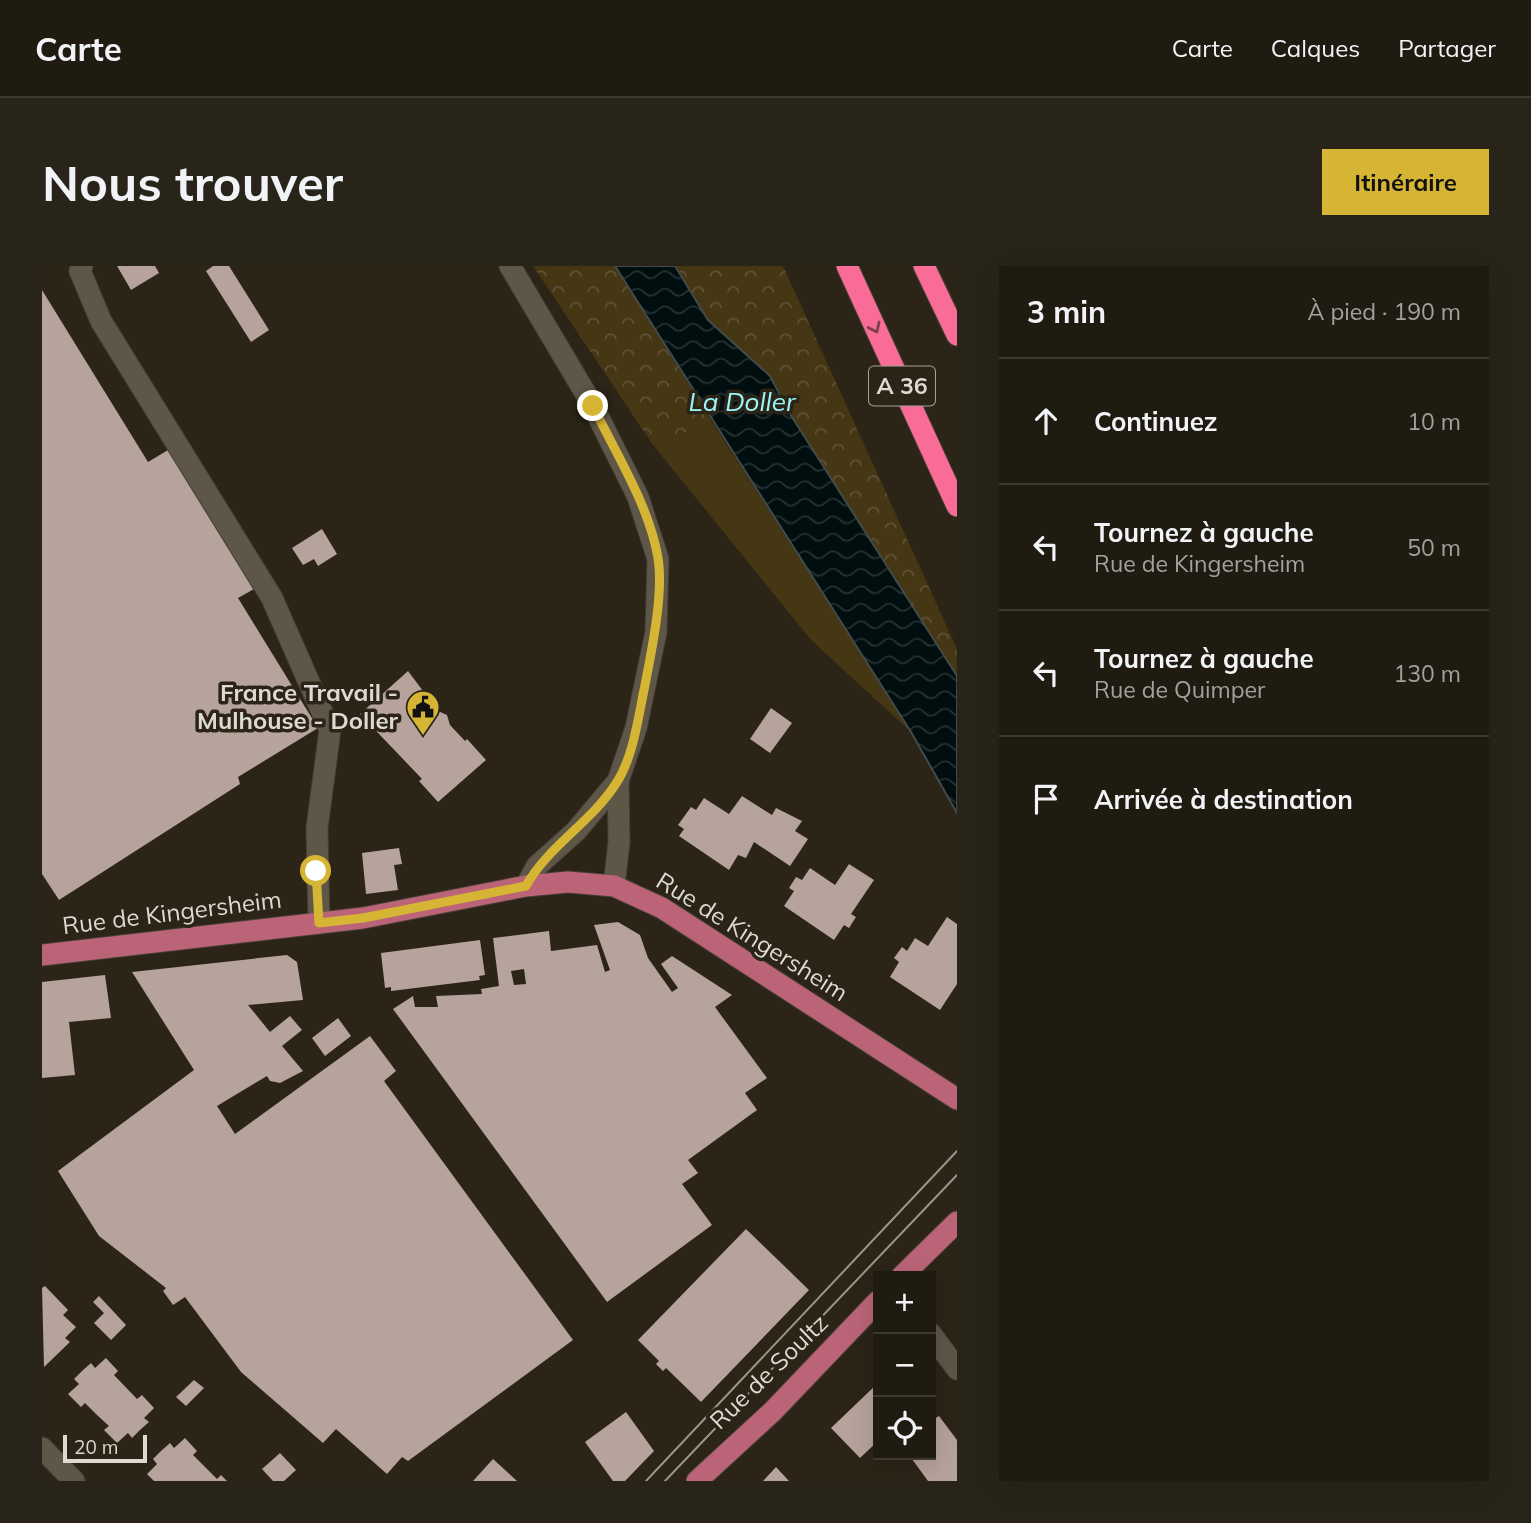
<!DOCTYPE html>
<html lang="fr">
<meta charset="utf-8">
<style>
body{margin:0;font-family:Mulish,sans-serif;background:#28241a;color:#f1f3f6}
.controls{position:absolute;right:21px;bottom:21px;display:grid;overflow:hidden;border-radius:0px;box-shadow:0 7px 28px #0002}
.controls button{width:63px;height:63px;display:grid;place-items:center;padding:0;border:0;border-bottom:2px solid #3d3931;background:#201b11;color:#f1f3f6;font:35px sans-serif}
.scale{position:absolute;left:21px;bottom:18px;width:84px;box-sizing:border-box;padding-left:7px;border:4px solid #ded9d1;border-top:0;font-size:19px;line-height:24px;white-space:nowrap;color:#ded9d1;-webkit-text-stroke:5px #2b2417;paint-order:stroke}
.stop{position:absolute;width:21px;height:21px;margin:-16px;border:5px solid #d6b534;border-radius:50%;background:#fff}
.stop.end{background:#d6b534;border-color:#fff;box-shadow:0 2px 7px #0008}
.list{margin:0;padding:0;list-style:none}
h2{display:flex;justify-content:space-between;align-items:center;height:91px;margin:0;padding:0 28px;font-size:30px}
h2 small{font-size:23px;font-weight:400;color:#a2a19f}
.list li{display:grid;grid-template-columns:46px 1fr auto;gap:21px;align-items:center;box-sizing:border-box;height:126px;padding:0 28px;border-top:2px solid #3d3931}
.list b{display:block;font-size:26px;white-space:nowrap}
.list p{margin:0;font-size:23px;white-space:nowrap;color:#a2a19f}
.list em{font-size:23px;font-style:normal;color:#a2a19f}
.icon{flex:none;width:38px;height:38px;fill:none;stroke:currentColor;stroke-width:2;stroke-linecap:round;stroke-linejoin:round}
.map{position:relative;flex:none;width:915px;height:1215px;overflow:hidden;border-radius:0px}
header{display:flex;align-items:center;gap:42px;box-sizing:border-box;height:98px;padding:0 35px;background:#201b11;border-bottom:2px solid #3d3931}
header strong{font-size:33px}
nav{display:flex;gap:38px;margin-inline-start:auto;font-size:24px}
.intro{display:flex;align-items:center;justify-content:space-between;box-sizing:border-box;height:168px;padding:0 42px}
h1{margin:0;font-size:49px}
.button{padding:18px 32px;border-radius:0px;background:#d6b534;color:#111;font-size:24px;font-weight:700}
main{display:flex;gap:42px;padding:0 42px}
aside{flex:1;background:#201b11;border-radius:0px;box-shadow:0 7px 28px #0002}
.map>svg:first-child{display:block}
.grass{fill:#453614}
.forest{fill:url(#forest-crowns)}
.water{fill:url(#water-waves);stroke:#434b4a;stroke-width:2}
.building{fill:#b6a39b;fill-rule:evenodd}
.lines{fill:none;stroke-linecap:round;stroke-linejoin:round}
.minor-casing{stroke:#443e34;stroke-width:23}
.major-casing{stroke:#443e34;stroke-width:23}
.highway-casing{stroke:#443e34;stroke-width:23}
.minor{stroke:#5e5748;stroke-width:21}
.major{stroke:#bb6477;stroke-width:21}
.highway{stroke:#f96c97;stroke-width:21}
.tram{stroke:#9b958b;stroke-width:2}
.oneway{stroke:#7d414a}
.route{stroke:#d6b534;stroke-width:9}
.labels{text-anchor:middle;stroke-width:7;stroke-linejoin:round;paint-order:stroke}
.shield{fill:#2b2417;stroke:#a8a399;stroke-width:2}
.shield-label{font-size:23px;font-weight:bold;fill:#ded9d1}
.poi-label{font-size:24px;font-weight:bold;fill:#ded9d1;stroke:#2b2417;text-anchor:end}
.street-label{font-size:24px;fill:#ded9d1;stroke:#2b2417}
.water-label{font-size:26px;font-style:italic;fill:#9af6fb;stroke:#2b2417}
</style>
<header>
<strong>Carte</strong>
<nav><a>Carte</a><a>Calques</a><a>Partager</a></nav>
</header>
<div class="intro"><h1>Nous trouver</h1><a class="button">Itinéraire</a></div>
<main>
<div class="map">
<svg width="915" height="1215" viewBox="0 0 915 1215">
<defs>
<pattern id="forest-crowns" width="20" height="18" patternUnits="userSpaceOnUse" patternTransform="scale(1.75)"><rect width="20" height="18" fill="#453614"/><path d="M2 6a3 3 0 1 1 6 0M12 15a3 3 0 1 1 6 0" fill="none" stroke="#5f5235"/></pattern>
<pattern id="water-waves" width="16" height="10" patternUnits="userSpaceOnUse" patternTransform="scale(1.75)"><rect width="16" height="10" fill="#000e10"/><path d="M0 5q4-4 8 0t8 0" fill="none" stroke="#253032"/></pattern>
</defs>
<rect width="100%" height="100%" fill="#2b2417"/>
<path class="grass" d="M670 156 869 466 769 374 611 179Z"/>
<g class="forest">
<path d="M491 0H573L670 156 611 179Z"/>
<path d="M633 0H741L915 383V410L748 148 728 110 666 54Z"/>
</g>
<path class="water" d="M573 0H633L666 54 728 110 748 148 915 410V547L869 466Z"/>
<g class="building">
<path d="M75 0H113L117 7 89 24Z"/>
<path d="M171 0H187L227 64 209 76 164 5Z"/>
<path d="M0 24 106 196 126 184 212 323 196 332 276 462 196 511 198 518 17 634 0 608Z"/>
<path d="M280 263 295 288 276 300 272 293 261 299 250 282Z"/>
<path d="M366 405 396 445 405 449 408 459 423 475 425 473 444 494 396 536 377 515 380 513 318 448Z"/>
<path d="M729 442 750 457 728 487 708 473Z"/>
<path d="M700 530 730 549 734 542 760 555 753 565 766 573 748 600 712 576 704 592 696 589 687 604 637 570 642 563 636 559 649 541 654 544 662 532 687 548Z"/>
<path d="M357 582 360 598 352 599 356 624 324 628 320 587Z"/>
<path d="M807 598 832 614 809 648 814 651 807 662 802 659 792 674 742 640 752 625 747 622 754 611 760 614 768 602 793 619Z"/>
<path d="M905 651 915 658V718L898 744 848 711 857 696 852 692 860 681 865 685 873 672 886 680Z"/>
<path d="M576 656 598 669 606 692 630 726 636 722 619 698 630 690 690 729 673 741 725 812 703 827 715 844 646 894 656 907 640 918 670 959 565 1036 351 743 371 730 373 741H396L394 730 440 728 439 723 457 720 451 672 507 665 509 685 555 679 563 706 568 704 552 659ZM482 703 484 718 472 719 469 705Z"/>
<path d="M438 674 443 709 437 710 438 714 349 725V721L343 722 339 687Z"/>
<path d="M245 689 255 696 261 734 206 739 228 766 248 750 260 764 240 780 261 805 238 817 228 815 225 810 175 840 193 868 328 770 354 805 342 815 531 1074 366 1195 360 1191 345 1208 294 1163 281 1177 199 1106 143 1031 131 1039 121 1025 124 1022 57 970 16 905 152 804 90 706Z"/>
<path d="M63 709 69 752 27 756 33 809 0 812V716Z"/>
<path d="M296 752 309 770 283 790 270 772Z"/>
<path d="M704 963 767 1024 659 1136 624 1102 621 1105 614 1098 617 1095 596 1074Z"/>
<path d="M3 1020 26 1044 21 1049 34 1061 23 1072 28 1076 2 1101 0 1022Z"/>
<path d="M57 1030 84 1059 69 1074 52 1057 62 1047 51 1036Z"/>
<path d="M64 1092 76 1105 72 1109 95 1133 100 1129 112 1142 102 1152 107 1156 98 1164 90 1172 86 1167 75 1177 62 1164 67 1160 55 1149 43 1137 39 1141 26 1128 37 1118 32 1113 40 1105 49 1097 53 1102Z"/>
<path d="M152 1114 162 1122 144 1140 134 1131Z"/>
<path d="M836 1117V1175L818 1192 789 1162Z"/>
<path d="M584 1146 612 1185 583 1215H571L543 1176Z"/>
<path d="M897 1150 915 1174V1215H886L867 1189H889V1155Z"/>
<path d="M143 1172 155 1185 151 1189 175 1213 179 1209 185 1215H112L105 1208 115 1198 111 1193 119 1185 128 1177 132 1182Z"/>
<path d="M238 1187 254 1204 242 1215H231L220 1203Z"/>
<path d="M451 1193 475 1215H431Z"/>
<path d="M734 1201 747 1215H721Z"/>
</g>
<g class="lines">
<defs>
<g id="minor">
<path d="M40 0 38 5 59 55 230 332 288 464 275 562 277 657"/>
<path d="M468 0 551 140 596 231 616 293 614 366 594 462 576 515 577 576 572 620"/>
<path d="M484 620 495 600 534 565 576 515"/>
<path d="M889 1068 915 1103"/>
<path d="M0 1182 32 1215"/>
</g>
<g id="major">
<path d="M0 689 321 652 484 620 526 616 572 620 620 642 915 833"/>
<path d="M860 1010 915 956"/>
<path d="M655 1215 731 1145 836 1035"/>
</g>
<g id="highway">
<path d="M805 0 915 240"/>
<path d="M882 0 915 69"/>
</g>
</defs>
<use href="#minor" class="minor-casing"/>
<use href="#major" class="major-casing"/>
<use href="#highway" class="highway-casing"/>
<use href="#minor" class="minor"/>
<use href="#major" class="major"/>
<use href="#highway" class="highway"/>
<g class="tram">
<path d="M604 1215 915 885"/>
<path d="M623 1215 915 909"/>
</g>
</g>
<defs><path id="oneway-chevron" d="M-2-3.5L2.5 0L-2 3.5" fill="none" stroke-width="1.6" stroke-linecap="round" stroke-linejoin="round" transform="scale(1.75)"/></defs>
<use class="oneway" href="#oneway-chevron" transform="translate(833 62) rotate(65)"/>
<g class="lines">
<path class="route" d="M274 605 277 657 321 652 484 620C506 580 550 556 575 516 591 491 596 453 602 424 609 388 622 328 616 292 607 239 574 188 551 140"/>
</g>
<defs>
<symbol id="civic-pin" viewBox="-11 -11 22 30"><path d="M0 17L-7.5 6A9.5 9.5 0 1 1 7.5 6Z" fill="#d6b534" stroke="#2b2417"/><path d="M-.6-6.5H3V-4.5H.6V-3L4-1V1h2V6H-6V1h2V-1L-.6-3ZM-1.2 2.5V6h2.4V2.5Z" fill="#111"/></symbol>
</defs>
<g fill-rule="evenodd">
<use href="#civic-pin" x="362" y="422" width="38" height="52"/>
</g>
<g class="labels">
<rect class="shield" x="827" y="100.5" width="66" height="39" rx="5"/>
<g class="shield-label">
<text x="860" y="128">A 36</text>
</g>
<g class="poi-label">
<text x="356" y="435">France Travail -<tspan x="356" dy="28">Mulhouse - Doller</tspan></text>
</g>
<g class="street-label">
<text transform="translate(130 647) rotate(-7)" y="8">Rue de Kingersheim</text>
<text transform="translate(710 671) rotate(32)" y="8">Rue de Kingersheim</text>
<text transform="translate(727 1106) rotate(-44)" y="8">Rue de Soultz</text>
</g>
<g class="water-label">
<text x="700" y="145">La Doller</text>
</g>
</g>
</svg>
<div class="controls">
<button>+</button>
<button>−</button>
<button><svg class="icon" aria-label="locate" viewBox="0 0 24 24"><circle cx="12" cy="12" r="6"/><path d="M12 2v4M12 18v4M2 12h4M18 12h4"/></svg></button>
</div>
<div class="scale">20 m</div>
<div class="stop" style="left:274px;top:605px"></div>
<div class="stop end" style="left:551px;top:140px"></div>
</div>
<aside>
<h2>3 min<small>À pied · 190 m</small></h2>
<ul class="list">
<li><svg class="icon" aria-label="ahead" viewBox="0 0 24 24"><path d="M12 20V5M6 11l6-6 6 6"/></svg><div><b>Continuez</b></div><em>10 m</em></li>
<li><svg class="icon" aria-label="left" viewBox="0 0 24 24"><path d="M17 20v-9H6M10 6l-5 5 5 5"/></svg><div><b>Tournez à gauche</b><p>Rue de Kingersheim</p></div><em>50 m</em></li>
<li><svg class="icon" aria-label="left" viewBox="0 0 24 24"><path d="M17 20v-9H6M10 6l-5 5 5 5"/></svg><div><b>Tournez à gauche</b><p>Rue de Quimper</p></div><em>130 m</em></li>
<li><svg class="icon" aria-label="arrive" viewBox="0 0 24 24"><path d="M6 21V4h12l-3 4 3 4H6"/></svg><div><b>Arrivée à destination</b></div></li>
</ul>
</aside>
</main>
